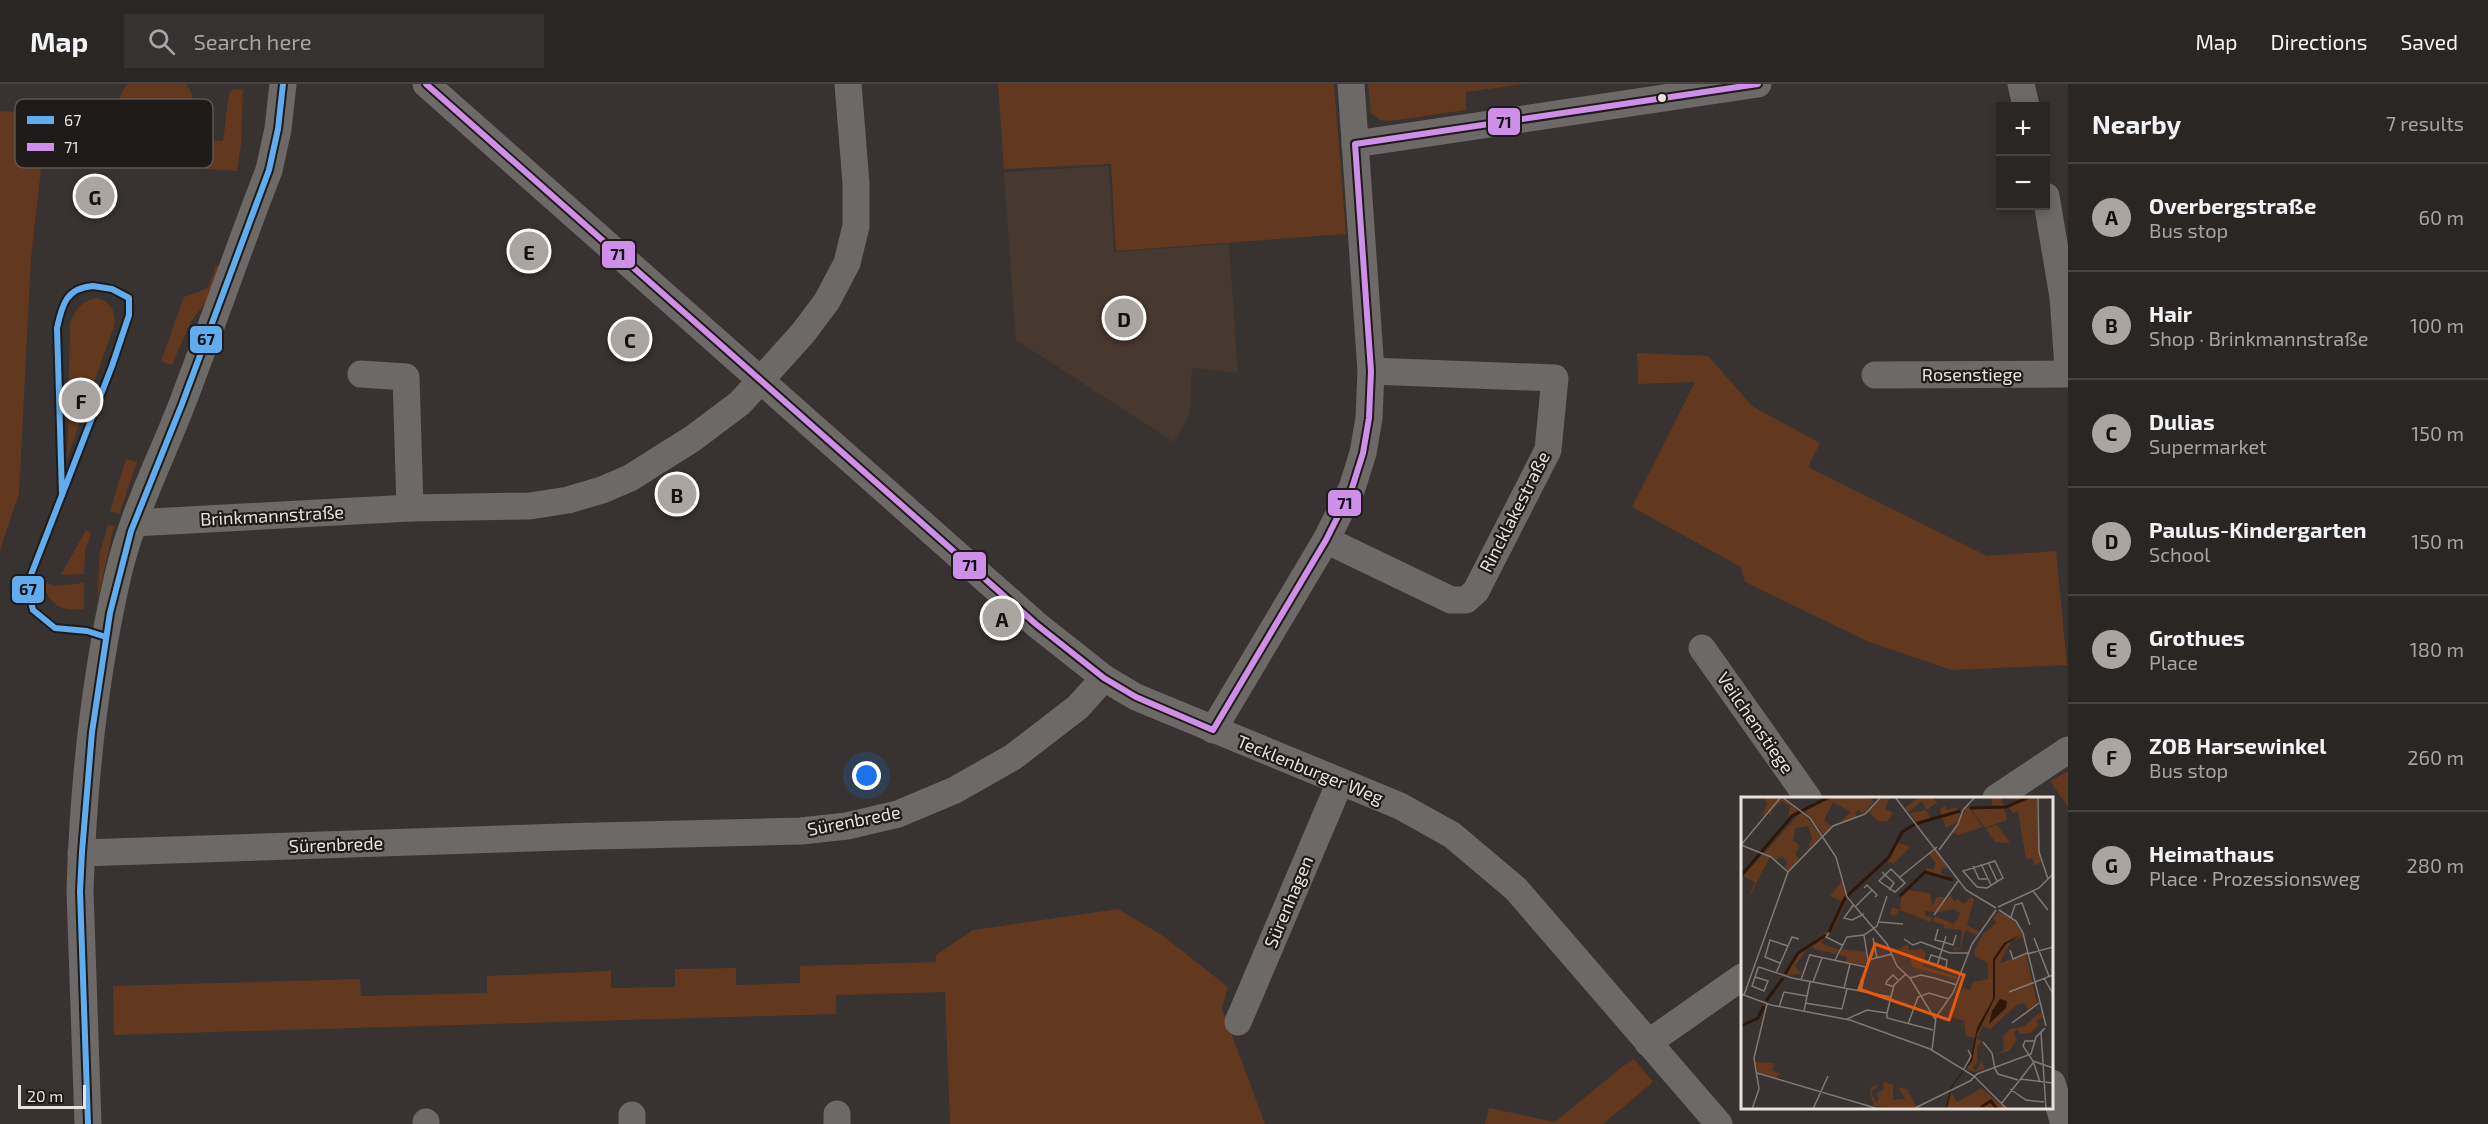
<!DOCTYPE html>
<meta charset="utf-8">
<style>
body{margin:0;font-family:"Exo 2",sans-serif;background:#363231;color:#f1f3f6}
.controls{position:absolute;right:18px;top:18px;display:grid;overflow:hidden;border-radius:0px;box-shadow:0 3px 9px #0003}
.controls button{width:54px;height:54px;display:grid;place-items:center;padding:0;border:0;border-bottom:2px solid #464341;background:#2a2624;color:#f1f3f6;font:30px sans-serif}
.scale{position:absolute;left:18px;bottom:15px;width:68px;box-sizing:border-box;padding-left:6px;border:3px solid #e9e2de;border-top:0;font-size:16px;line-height:21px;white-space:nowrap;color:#e9e2de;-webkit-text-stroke:4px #1f1b18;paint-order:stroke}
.you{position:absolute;left:867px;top:692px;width:21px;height:21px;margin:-15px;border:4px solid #fff;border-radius:50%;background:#1a73e8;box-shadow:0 0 0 9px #1a73e833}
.badge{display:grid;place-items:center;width:39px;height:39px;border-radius:50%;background:#aba5a1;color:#111;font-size:20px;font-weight:700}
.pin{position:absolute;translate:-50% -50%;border:3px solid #fff;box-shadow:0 2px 6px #0006}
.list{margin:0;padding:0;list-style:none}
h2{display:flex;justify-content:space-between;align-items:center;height:78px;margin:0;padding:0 24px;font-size:26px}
h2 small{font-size:20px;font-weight:400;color:#a5a5a6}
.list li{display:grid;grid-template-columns:39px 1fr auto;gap:18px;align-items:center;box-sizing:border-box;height:108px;padding:0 24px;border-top:2px solid #464341}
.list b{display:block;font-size:22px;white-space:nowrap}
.list p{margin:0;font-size:20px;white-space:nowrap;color:#a5a5a6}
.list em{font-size:20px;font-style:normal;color:#a5a5a6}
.icon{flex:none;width:33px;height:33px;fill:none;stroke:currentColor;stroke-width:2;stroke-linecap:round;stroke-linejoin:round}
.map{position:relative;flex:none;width:2068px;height:1040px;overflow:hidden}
header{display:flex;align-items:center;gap:36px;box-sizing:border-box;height:84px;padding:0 30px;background:#2a2624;border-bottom:2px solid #464341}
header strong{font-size:28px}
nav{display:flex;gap:33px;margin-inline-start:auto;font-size:21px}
.search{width:420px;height:54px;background:#363231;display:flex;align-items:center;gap:15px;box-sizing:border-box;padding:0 21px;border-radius:0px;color:#a5a5a6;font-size:22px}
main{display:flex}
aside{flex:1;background:#2a2624}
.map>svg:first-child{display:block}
.built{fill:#473830}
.green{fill:#62381e}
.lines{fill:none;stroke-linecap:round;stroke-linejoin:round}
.minor{stroke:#6d6966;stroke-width:27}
.bus-1-casing{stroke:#1f1b18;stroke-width:10}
.bus-2-casing{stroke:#1f1b18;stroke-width:10}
.bus-1{stroke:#60acee;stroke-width:6}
.bus-2{stroke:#ce8fe9;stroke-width:6}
.bus-dot{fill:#e9e2de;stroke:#1f1b18;stroke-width:2}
.labels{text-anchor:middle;stroke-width:4.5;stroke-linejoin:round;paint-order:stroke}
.street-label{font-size:18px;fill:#e9e2de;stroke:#1f1b18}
.inset-river{fill:none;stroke:#2d170a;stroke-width:3}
.inset-road{fill:none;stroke:#7f7976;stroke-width:1.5}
.view{fill:#e8590c;fill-opacity:0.15;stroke:#e8590c;stroke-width:3}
.inset-edge{fill:none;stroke:#e9e2de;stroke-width:3}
.key{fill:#1f1b18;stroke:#5c5753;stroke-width:1.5}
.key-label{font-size:16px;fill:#e9e2de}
.line-badge{stroke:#1f1b18;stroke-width:2}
.pale-badge-label{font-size:16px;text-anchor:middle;font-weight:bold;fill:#111}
</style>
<header>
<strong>Map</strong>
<div class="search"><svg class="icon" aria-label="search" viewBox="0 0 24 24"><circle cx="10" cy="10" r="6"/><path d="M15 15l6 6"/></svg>Search here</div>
<nav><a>Map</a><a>Directions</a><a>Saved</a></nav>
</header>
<main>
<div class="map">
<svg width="2068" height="1040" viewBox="0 0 2068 1040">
<rect width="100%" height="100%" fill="#383330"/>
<path class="built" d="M1109 82 1114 168 1229 160 1238 289 1192 284 1190 330 1174 358 1016 256 1004 88Z"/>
<g class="green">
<path d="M127 0H186C194 10 196 23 191 35 172 89 92 46 127 0Z"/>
<path d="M998 0H1334L1346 150 1116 167 1111 80 1004 85Z"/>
<path d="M1368 0H1524L1466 8V26L1390 37 1380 36 1371 29Z"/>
<path d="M234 5 243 6 241 60 237 87 205 85 197 75 198 67 206 56 223 57 229 9Z"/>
<path d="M0 27 31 29 32 52 43 67 31 174 19 409 0 466Z"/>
<path d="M216 182 220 183 210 212 190 239 172 281 161 277 184 213 208 204Z"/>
<path d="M96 214C110 218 114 224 115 239L67 375 70 239C76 225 81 218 96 214Z"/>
<path d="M1637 269 1708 272 1752 322 1820 359 1808 383 1987 472 2056 467 2067 581 1952 586 1869 558 1745 498 1741 483 1632 423 1695 298 1638 300Z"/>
<path d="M126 375 137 378 119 430 110 427Z"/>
<path d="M108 441 114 442 97 518 100 468Z"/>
<path d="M86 446 91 450 85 466 84 490 61 491Z"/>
<path d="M44 497 54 502 84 499V525C62 528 46 520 44 497Z"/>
<path d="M2066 688H2068V723L2050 697Z"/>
<path d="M1118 825 1162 851 1228 903 1222 924 1265 1040H950L945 908 836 911V930L114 951 113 902 360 895 361 912 487 909V892L611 887V904L675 903V885L736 884V901L800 899V882L936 878V871L973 846Z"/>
<path d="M1634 975 1653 998 1603 1040H1485L1489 1024 1555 1038 1623 982Z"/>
</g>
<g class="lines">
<g class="minor">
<path d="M426 0 1037 541 1104 594 1136 613 1400 722 1452 751 1516 805 1719 1040"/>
<path d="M2021 0 2026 22"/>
<path d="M1355 60 1758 0"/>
<path d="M2046 112 2063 213 2068 283"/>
<path d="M361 290 406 293 410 424"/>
<path d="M1875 291 2068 290"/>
<path d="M134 439 410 424 530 422 568 416 602 406 630 394 692 355 740 319 803 249 827 217 847 179 856 142V99L848 0"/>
<path d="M1326 456 1451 516H1466L1476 507 1548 366 1555 294 1371 287"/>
<path d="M1702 564 1808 714"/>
<path d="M1213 646 1326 456 1352 404 1363 369 1369 334 1371 287 1351 0"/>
<path d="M1996 714 2068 666"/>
<path d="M597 752 801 747 847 742 898 730 955 706 1013 673 1078 623 1104 594"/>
<path d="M81 769 591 752"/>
<path d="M1238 938 1340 698"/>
<path d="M1648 959 1742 893"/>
<path d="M2052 999 2064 1040"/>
<path d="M837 1030V1040"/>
<path d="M632 1031V1040"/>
<path d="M426 1038V1040"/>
<path d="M88 1040 80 807C83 704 95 591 118 491 132 431 160 377 182 320 212 242 239 163 269 86L278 45 283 0"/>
</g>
<defs>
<g id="bus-1">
<path d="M93 202 112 205 129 214V231L112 282 62 411 57 244C62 221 66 204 93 202Z"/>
<path d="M62 411 27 501 33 526 55 544 87 547 106 553"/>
<path d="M88 1040 80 807 82 768 92 648 110 529 131 447 182 320 269 86 278 45 283 0"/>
</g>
<path id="bus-2" d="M426 0 1037 541 1104 594 1136 613 1213 646 1326 456 1352 404 1363 369 1369 334 1371 287 1355 60 1758 0"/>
</defs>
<use href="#bus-1" class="bus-1-casing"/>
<use href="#bus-2" class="bus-2-casing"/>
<use href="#bus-1" class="bus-1"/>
<use href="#bus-2" class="bus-2"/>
</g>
<circle class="bus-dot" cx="1662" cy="14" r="5"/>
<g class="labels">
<g class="street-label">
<text x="1972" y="297">Rosenstiege</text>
<text transform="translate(1515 428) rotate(-63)" y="6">Rincklakestraße</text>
<text transform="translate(272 432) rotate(-3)" y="6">Brinkmannstraße</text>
<text transform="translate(1755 639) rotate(55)" y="6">Veilchenstiege</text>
<text transform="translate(1310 686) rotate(22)" y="6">Tecklenburger Weg</text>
<text transform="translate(854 737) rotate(-11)" y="6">Sürenbrede</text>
<text transform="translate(336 761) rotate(-2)" y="6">Sürenbrede</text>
<text transform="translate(1289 818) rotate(-67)" y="6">Sürenhagen</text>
</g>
</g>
<g transform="translate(1741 713)">
<rect width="312" height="312" fill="#383330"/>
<path d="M23 0H39L58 12 47 22 49 9 41 4 30 14 31 22 27 14 20 20 26 6ZM94 0H128L133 5 121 17 118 13 114 16 116 20 98 26 110 15 92 5 83 23 91 29 83 38 63 13ZM141 0H149L144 12 152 16 146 25 137 24 127 14ZM177 0H192L196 6 185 13 190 22 176 26 169 16 185 13 181 4 168 15 164 11ZM250 0H260L266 23 244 31 229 11H252ZM275 0H296L300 66 290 69 293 67 291 61 285 62 277 14 272 16 267 9 276 5ZM204 9 207 13 214 10 219 14 218 24 205 31 199 12ZM226 9 242 30 217 38 211 35ZM61 14 81 40 66 54 71 41 67 29 55 31 52 43 59 49 54 57 58 62 48 74 44 70 47 66 40 59 35 63 23 56ZM256 28 269 46 254 45 245 32ZM156 45 169 50 152 67 146 63ZM195 52 206 71H201L199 76 215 83 182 75 186 71 192 73 195 66 188 57ZM22 57 29 60 5 106 14 85 2 79ZM101 84 106 101 94 129 80 146 98 153 96 157 73 152 71 156 73 150 67 151 54 169 61 177 42 178 57 155 91 131 101 104 89 99ZM166 93 189 96 191 108 196 100H205L194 115 184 114V119L191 120 189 125 159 113 153 119 149 117 151 110 159 113 160 99ZM209 98 214 105 216 102 223 107 230 100 233 102 226 128 238 135 235 138 224 133 219 152 212 154 214 150 219 151 221 133 203 131V128L191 124 194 119 212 127 216 123 219 116 212 112 195 116ZM258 115 273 123 282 139 270 144 259 166 285 157 296 206 287 212 283 206 277 207 249 232 242 229 236 241 241 244 236 250V265L231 272 235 273 241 264 244 272 233 275 226 272 235 241 225 239 223 224 207 219 222 191 229 193 232 185 247 182V166L234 159V152L242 137 256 125 252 121ZM167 147 168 153 181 152 185 157 181 169 217 180 216 182 172 170 168 158 160 154 151 156ZM100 152 126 155 125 168 105 165 106 160 98 158ZM300 215 302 221 295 223 298 228 289 236 279 237 276 232 273 237 276 243 268 254 253 258 263 253 262 239 269 232 282 230ZM14 265 33 266 31 273 42 278H37L35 282 17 275ZM142 285 152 288V303L164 302 157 290 166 292 175 309 169 312 133 309 129 296 130 290 139 287 130 295 135 305 138 302 135 297 143 292ZM241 291 265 312H206L210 295 216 305Z" fill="#62381e"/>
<path d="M281 137 265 147 254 163V201L236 237 231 264 212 288 206 310 204 312 211 288 229 265 236 231 252 202V162L263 146ZM259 202 266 204 265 211 248 227 251 214Z" fill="#2d170a"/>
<path class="inset-river" d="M229 11 265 10 288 0M0 79 51 19 88 0M159 99 184 75 212 83M88 135 104 101 148 60 161 35 174 27 219 14M44 177 57 156 85 138M25 204 42 181M0 229 17 221 23 209M240 310 250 304 256 312"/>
<path class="inset-road" d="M41 0 69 21 95 60 106 100 146 147 156 169 169 181 194 222M154 0 225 93 255 111M297 0 298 55 307 82M0 48 40 0M0 48 30 60 47 75M198 53 217 27 222 13 234 0M254 64 262 81 246 91 236 90 222 74ZM247 65 256 84M240 67 250 88M232 69 238 82H246M150 72 164 86 154 95 138 84ZM141 75 153 86 148 93M159 80 196 50M123 91 126 88 136 98 134 100M292 94 307 113M113 107 103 121 111 123 123 117M115 109 131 93M257 110 298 91 312 77M258 113 275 124 282 136 305 229M193 118 217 84M270 120 274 108 281 106 289 128M138 125 162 127M197 132 194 143 203 145 212 148 215 138M88 136 85 140 101 148M132 141 136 161M293 141 308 179M163 142 172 148 180 145M180 145 209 156H227M269 153 272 162 286 156M286 157 312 150M69 158 125 170M94 163 106 140 123 138 136 129 146 99M127 163 151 157M39 166 24 160 29 143 47 149M187 166 190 158 206 163 205 171M196 169 205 139M35 176 51 140 58 142M14 180 27 184 23 194 11 189 17 171 18 170 51 181 150 200M169 181 180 178 193 181M193 181 216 188M303 181 312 197M60 183 69 157M72 185 81 161M153 190 145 187 146 184 152 178 157 183M103 191 109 167M120 194 127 163 123 138M268 195 312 178M0 197 30 208 109 223 189 252 233 279 266 312M3 198 47 75 92 29 124 17 140 0M64 206 101 212 106 192M38 210 43 195 66 199M63 214 69 185M146 216V221L192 233M146 216 153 188 165 177M106 222 126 213 146 216M271 226 298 206M167 227 177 200 188 196 208 202M300 235 305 312M293 244H284L282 249 292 264 299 285M242 245 251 256 254 272M191 253 195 220 212 196 231 147 255 113M292 264 312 271M223 272 230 259 227 253M254 272 257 277 277 283M16 276 138 312M279 282 312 286M230 283 236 277 290 257 295 240 304 231M269 292 285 303 303 305M260 307 292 266M11 312 18 292 13 261 26 207M72 312 87 279M172 312 231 283"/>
<path class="view" d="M134 147 223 178 208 223 118 192Z"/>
<rect width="312" height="312" class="inset-edge"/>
</g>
<rect x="15" y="15" width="198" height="69" rx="9" class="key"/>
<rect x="27" y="32" width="27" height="8" fill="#60acee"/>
<rect x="27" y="59" width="27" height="8" fill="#ce8fe9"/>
<g class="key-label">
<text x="64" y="42">67</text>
<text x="64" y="69">71</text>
</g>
<g class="line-badge">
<rect x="1487" y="23" width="34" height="29" rx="6" fill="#ce8fe9"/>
<rect x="601" y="156" width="35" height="29" rx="6" fill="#ce8fe9"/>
<rect x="189" y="241" width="34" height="29" rx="6" fill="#60acee"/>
<rect x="1327" y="405" width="35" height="28" rx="6" fill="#ce8fe9"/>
<rect x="952" y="467" width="35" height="29" rx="6" fill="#ce8fe9"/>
<rect x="11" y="491" width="34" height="29" rx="6" fill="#60acee"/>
</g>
<g class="pale-badge-label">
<text x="1504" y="44">71</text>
<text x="618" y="176">71</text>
<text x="206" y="261">67</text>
<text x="1345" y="425">71</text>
<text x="970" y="487">71</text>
<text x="28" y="511">67</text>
</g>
</svg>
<div class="controls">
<button>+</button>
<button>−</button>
</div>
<div class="scale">20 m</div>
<div class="you"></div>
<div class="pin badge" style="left:1002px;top:534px">A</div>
<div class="pin badge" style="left:677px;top:410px">B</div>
<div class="pin badge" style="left:630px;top:255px">C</div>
<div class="pin badge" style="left:1124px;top:234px">D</div>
<div class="pin badge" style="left:529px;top:167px">E</div>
<div class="pin badge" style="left:81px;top:316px">F</div>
<div class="pin badge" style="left:95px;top:112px">G</div>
</div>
<aside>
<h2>Nearby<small>7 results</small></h2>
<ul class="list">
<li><span class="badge">A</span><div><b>Overbergstraße</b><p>Bus stop</p></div><em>60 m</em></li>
<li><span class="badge">B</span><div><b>Hair</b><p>Shop · Brinkmannstraße</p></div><em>100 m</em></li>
<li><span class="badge">C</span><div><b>Dulias</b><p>Supermarket</p></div><em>150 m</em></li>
<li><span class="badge">D</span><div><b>Paulus-Kindergarten</b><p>School</p></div><em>150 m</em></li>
<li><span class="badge">E</span><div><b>Grothues</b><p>Place</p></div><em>180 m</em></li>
<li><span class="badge">F</span><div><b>ZOB Harsewinkel</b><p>Bus stop</p></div><em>260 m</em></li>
<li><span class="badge">G</span><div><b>Heimathaus</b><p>Place · Prozessionsweg</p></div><em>280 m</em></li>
</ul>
</aside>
</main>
